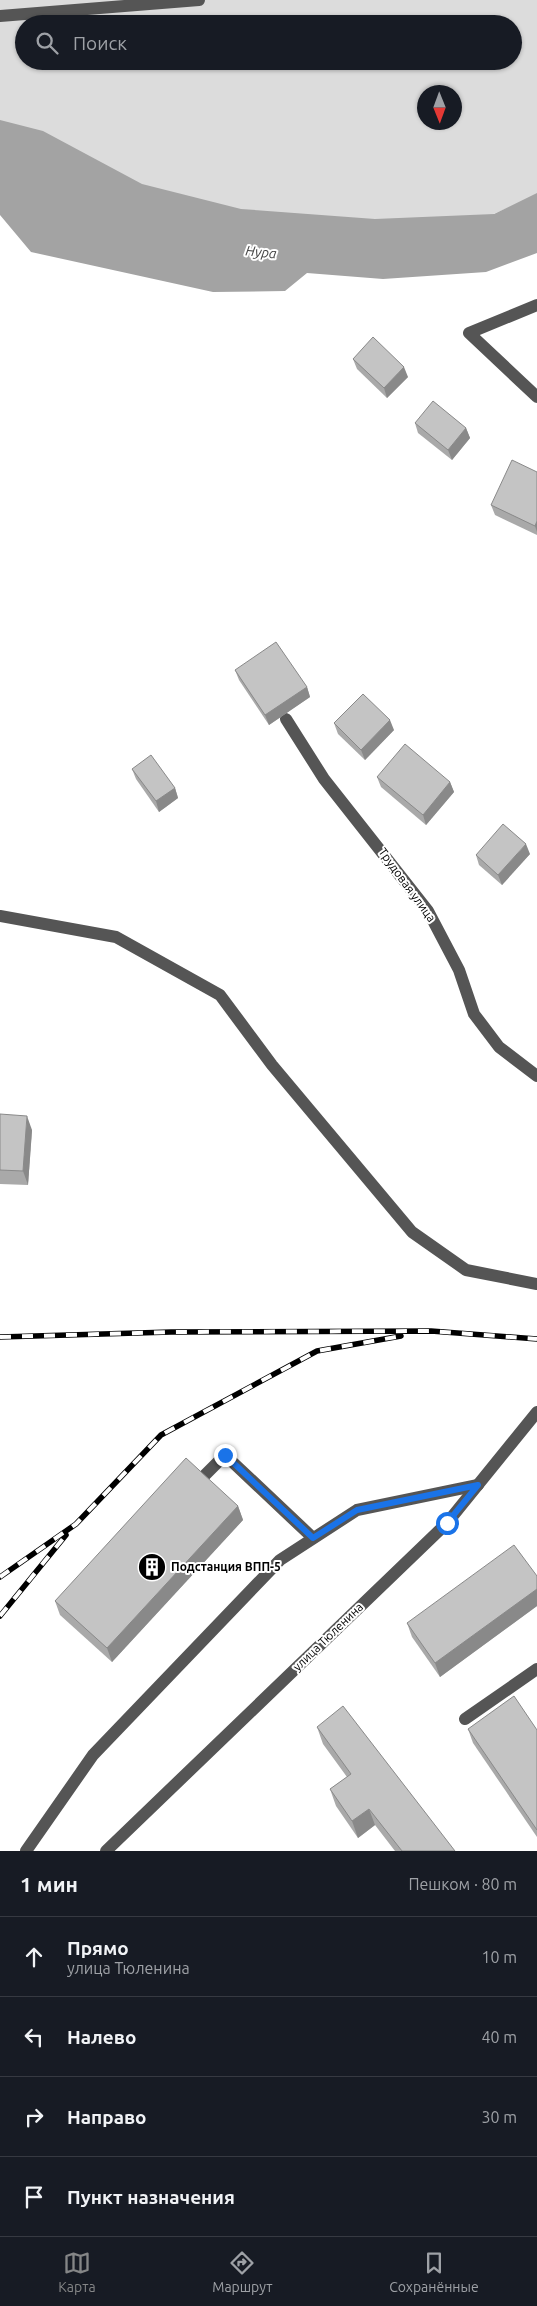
<!DOCTYPE html>
<html lang="ru">
<meta charset="utf-8">
<style>
body{margin:0;font-family:Ubuntu,sans-serif;background:#20242c;color:#f1f3f6}
.compass{position:absolute;left:417px;top:85px;width:45px;height:45px;border-radius:50%;background:#171b24;box-shadow:0 1px 4px #0004;rotate:179deg}
.stop{position:absolute;width:15px;height:15px;margin:-11px;border:4px solid #1a73e8;border-radius:50%;background:#fff}
.stop.end{background:#1a73e8;border-color:#fff;box-shadow:0 1px 5px #0008}
.list{margin:0;padding:0;list-style:none}
h2{display:flex;justify-content:space-between;align-items:center;height:65px;margin:0;padding:0 20px;font-size:21px}
h2 small{font-size:16px;font-weight:400;color:#9ea1a6}
.list li{display:grid;grid-template-columns:32px 1fr auto;gap:15px;align-items:center;box-sizing:border-box;height:80px;padding:0 20px;border-top:1px solid #363941}
.list b{display:block;font-size:19px;white-space:nowrap}
.list p{margin:0;font-size:16px;white-space:nowrap;color:#9ea1a6}
.list em{font-size:16px;font-style:normal;color:#9ea1a6}
.icon{flex:none;width:28px;height:28px;fill:none;stroke:currentColor;stroke-width:2;stroke-linecap:round;stroke-linejoin:round}
.map{position:relative;flex:none;width:537px;height:1851px;overflow:hidden}
.search{position:absolute;background:#171b24;box-shadow:0 1px 4px #0004;left:15px;right:15px;top:15px;height:55px;display:flex;align-items:center;gap:12px;box-sizing:border-box;padding:0 18px;border-radius:28px;color:#9ea1a6;font-size:19px}
.sheet{height:385px;background:#171b24}
nav{display:flex;justify-content:space-around;align-items:center;box-sizing:border-box;height:70px;border-top:1px solid #363941;background:#171b24;font-size:14px;color:#9ea1a6}
nav a{display:grid;justify-items:center;gap:2px}
nav .on{color:#858687}
.map>svg:first-child{display:block}
.green{fill:#dcdcdc;fill-rule:evenodd}
.water{fill:#a3a3a3}
.lines{fill:none;stroke-linecap:round;stroke-linejoin:round}
.minor{stroke:#555;stroke-width:12}
.rail-casing{stroke:#000;stroke-width:5.5}
.rail{stroke:#fff;stroke-width:4;stroke-dasharray:11;stroke-linecap:butt}
.wall{fill:#a9a9a9}
.shaded-wall{fill:#898989}
.building{fill:#c4c4c4;stroke:#898989}
.route{stroke:#1a73e8;stroke-width:6}
.labels{text-anchor:middle;stroke-width:4;stroke-linejoin:round;paint-order:stroke}
.street-label{font-size:12px;fill:#000;stroke:#fff}
.poi-label{font-size:12px;font-weight:bold;fill:#000;stroke:#fff;text-anchor:start}
.water-label{font-size:14px;font-style:italic;fill:#444;stroke:#fff}
</style>
<div class="map">
<svg width="537" height="1851" viewBox="0 0 537 1851">
<rect width="100%" height="100%" fill="#fff"/>
<path class="green" d="M0 0H537V195L466 226 198 231 0 123ZM24 24H513V61H24ZM424 92H454V122H424Z"/>
<path class="water" d="M0 120 43 131 142 184 241 209 375 219 494 214 537 193V253L486 272 383 279 307 273 285 291 213 292 31 252 0 215Z"/>
<g class="lines">
<g class="minor">
<path d="M0 16 199 0"/>
<path d="M537 305 469 333 537 397"/>
<path d="M286 719 324 779 428 911 459 970 474 1014 499 1047 537 1076"/>
<path d="M0 916 116 937 220 995 272 1065 412 1232 466 1270 537 1284"/>
<path d="M200 1480 225 1455 313 1538"/>
<path d="M465 1719 537 1669"/>
<path d="M26 1851 93 1755 280 1560 357 1510 478 1485"/>
<path d="M106 1851 447 1523 537 1412"/>
</g>
<defs>
<g id="rail">
<path d="M0 1337 171 1332 431 1331 537 1339"/>
<path d="M0 1577 76 1524 161 1435 317 1351 401 1336"/>
<path d="M0 1616 66 1535"/>
</g>
</defs>
<use href="#rail" class="rail-casing"/>
<use href="#rail" class="rail"/>
</g>
<g class="wall">
<path d="M353 359 408 377 387 398 357 369Z"/>
<path d="M415 423 466 428 470 438 452 460 418 433Z"/>
<path d="M537 472V535L495 515 491 505Z"/>
<path d="M235 670 307 687 310 697 269 725 239 680Z"/>
<path d="M334 723 394 730 365 760 338 734Z"/>
<path d="M132 769 175 788 178 798 159 812 136 779Z"/>
<path d="M377 777 450 782 454 792 426 825 381 787Z"/>
<path d="M530 854 502 885 479 865 476 855Z"/>
<path d="M0 1114 32 1130 28 1185 0 1184Z"/>
<path d="M238 1506 243 1520 112 1662 60 1615 55 1601Z"/>
<path d="M537 1576V1606L440 1677 412 1637 407 1623Z"/>
<path d="M317 1727 455 1851H395L375 1825 358 1838 336 1806 330 1789 347 1777 323 1744Z"/>
<path d="M468 1729 537 1730V1837L473 1743Z"/>
</g>
<g class="shaded-wall">
<path d="M404 367 408 377 387 398 384 388Z"/>
<path d="M466 428 470 438 452 460 448 450Z"/>
<path d="M537 521V532L535 526Z"/>
<path d="M307 687 310 697 269 725 265 715Z"/>
<path d="M390 720 394 730 365 760 361 750Z"/>
<path d="M450 782 454 792 426 825 423 815Z"/>
<path d="M175 788 178 798 159 812 156 801Z"/>
<path d="M526 844 530 854 502 885 498 875Z"/>
<path d="M27 1116 32 1130 28 1185 23 1171Z"/>
<path d="M238 1506 243 1520 112 1662 107 1648Z"/>
<path d="M537 1589V1606L440 1677 435 1663Z"/>
<path d="M369 1809 375 1825 358 1838 352 1821Z"/>
</g>
<g class="building">
<path d="M373 337 404 367 384 388 353 359Z"/>
<path d="M433 401 466 428 448 450 415 423Z"/>
<path d="M512 460 537 472V521L535 526 491 505Z"/>
<path d="M276 642 307 687 265 715 235 670Z"/>
<path d="M363 694 390 720 361 750 334 723Z"/>
<path d="M405 744 450 782 423 815 377 777Z"/>
<path d="M151 755 175 788 156 801 132 769Z"/>
<path d="M503 824 526 844 498 875 476 855Z"/>
<path d="M0 1114 27 1116 23 1171 0 1170Z"/>
<path d="M186 1458 238 1506 107 1648 55 1601Z"/>
<path d="M514 1545 537 1576V1589L435 1663 407 1623Z"/>
<path d="M514 1696 537 1730V1830L468 1729Z"/>
<path d="M343 1706 455 1851H402L369 1809 352 1821 330 1789 351 1774 317 1727Z"/>
</g>
<g class="lines">
<path class="route" d="M225 1455 313 1538 357 1510 478 1485 447 1523"/>
</g>
<defs>
<symbol id="building-disc" viewBox="-11 -11 22 22"><circle r="9.5" fill="#000" stroke="#fff"/><path d="M-4-6H4V6H1V3H-1V6H-4ZM-2.5-4.3h1.7v1.8h-1.7ZM.8-4.3h1.7v1.8H.8ZM-2.5-1h1.7V.8h-1.7ZM.8-1h1.7V.8H.8Z" fill="#fff"/></symbol>
</defs>
<g fill-rule="evenodd">
<use href="#building-disc" x="136" y="1551" width="32" height="32"/>
</g>
<g class="labels">
<g class="street-label">
<text transform="translate(407 885) rotate(54)" y="4">Трудовая улица</text>
<text transform="translate(328 1637) rotate(-44)" y="4">улица Тюленина</text>
</g>
<g class="poi-label">
<text x="171" y="1571">Подстанция ВПП-5</text>
</g>
<g class="water-label">
<text transform="translate(261 252) rotate(6)" y="5">Нура</text>
</g>
</g>
</svg>
<svg class="compass" viewBox="-18 -18 36 36"><path d="M0-13l5 13h-10z" fill="#e53935"/><path d="M0 13l5-13h-10z" fill="#9ea1a6"/></svg>
<div class="stop" style="left:447px;top:1523px"></div>
<div class="stop end" style="left:225px;top:1455px"></div>
<div class="search"><svg class="icon" aria-label="search" viewBox="0 0 24 24"><circle cx="10" cy="10" r="6"/><path d="M15 15l6 6"/></svg>Поиск</div>
</div>
<section class="sheet">
<h2>1 мин<small>Пешком · 80 m</small></h2>
<ul class="list">
<li><svg class="icon" aria-label="ahead" viewBox="0 0 24 24"><path d="M12 20V5M6 11l6-6 6 6"/></svg><div><b>Прямо</b><p>улица Тюленина</p></div><em>10 m</em></li>
<li><svg class="icon" aria-label="left" viewBox="0 0 24 24"><path d="M17 20v-9H6M10 6l-5 5 5 5"/></svg><div><b>Налево</b></div><em>40 m</em></li>
<li><svg class="icon" aria-label="right" viewBox="0 0 24 24"><path d="M7 20v-9h11M14 6l5 5-5 5"/></svg><div><b>Направо</b></div><em>30 m</em></li>
<li><svg class="icon" aria-label="arrive" viewBox="0 0 24 24"><path d="M6 21V4h12l-3 4 3 4H6"/></svg><div><b>Пункт назначения</b></div></li>
</ul>
</section>
<nav>
<a class="on"><svg class="icon" aria-label="map" viewBox="0 0 24 24"><path d="M3 6l6-2 6 2 6-2v14l-6 2-6-2-6 2zM9 4v14M15 6v14"/></svg>Карта</a>
<a><svg class="icon" aria-label="directions" viewBox="0 0 24 24"><path d="M12 3l9 9-9 9-9-9zM9 14v-3h6M13 9l2 2-2 2"/></svg>Маршрут</a>
<a><svg class="icon" aria-label="saved" viewBox="0 0 24 24"><path d="M7 4h10v16l-5-4-5 4z"/></svg>Сохранённые</a>
</nav>
